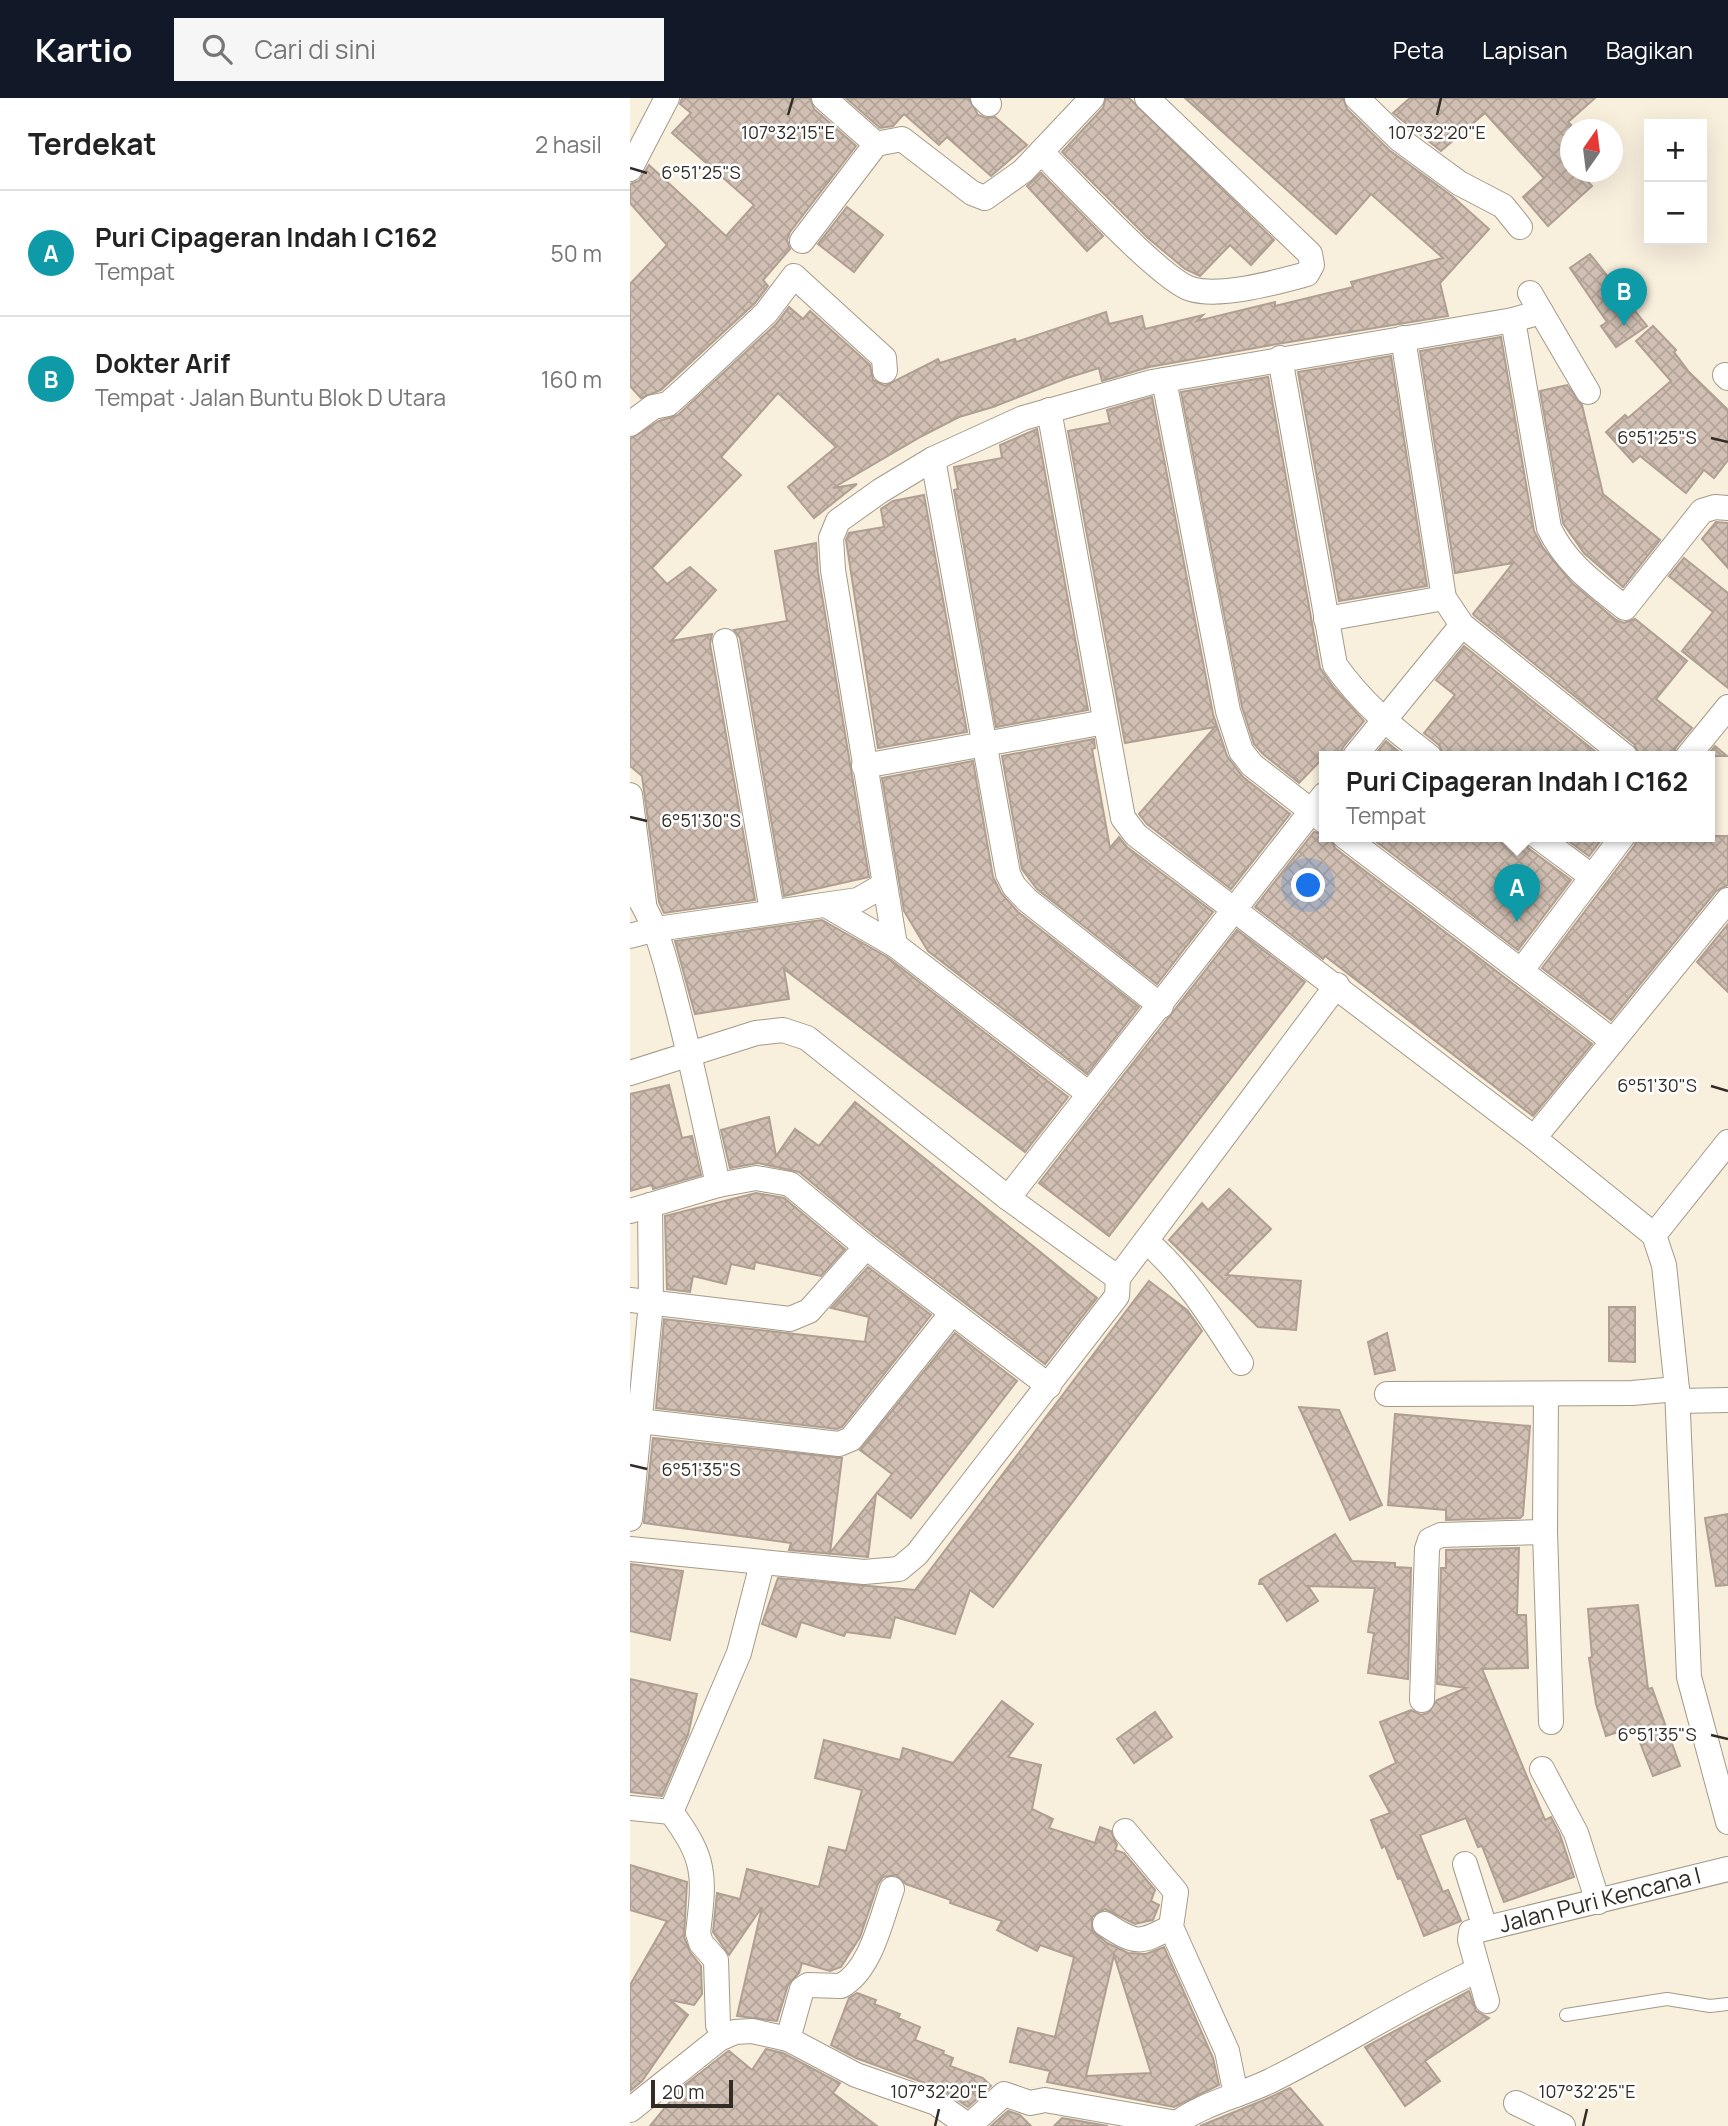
<!DOCTYPE html>
<html lang="id">
<meta charset="utf-8">
<style>
body{margin:0;font-family:Manrope,sans-serif;background:#f6f6f6;color:#222}
.controls{position:absolute;right:21px;top:21px;display:grid;overflow:hidden;border-radius:0px;box-shadow:0 7px 28px #0002}
.controls button{width:63px;height:63px;display:grid;place-items:center;padding:0;border:0;border-bottom:2px solid #e0e0e0;background:#fff;color:#222;font:35px sans-serif}
.compass{position:absolute;left:930px;top:21px;width:63px;height:63px;border-radius:50%;background:#fff;box-shadow:0 7px 28px #0002;rotate:14deg}
.scale{position:absolute;left:21px;bottom:18px;width:82px;box-sizing:border-box;padding-left:7px;border:4px solid #312d26;border-top:0;font-size:19px;line-height:24px;white-space:nowrap;color:#312d26;-webkit-text-stroke:5px #fff;paint-order:stroke}
.you{position:absolute;left:679px;top:788px;width:24px;height:24px;margin:-18px;border:5px solid #fff;border-radius:50%;background:#1a73e8;box-shadow:0 0 0 10px #1a73e833}
.badge{display:grid;place-items:center;width:46px;height:46px;border-radius:50%;background:#111827;color:#fff;font-size:23px;font-weight:700}
.pin{position:absolute;translate:-50% -58px;filter:drop-shadow(0 2px 4px #0008)}
.pin::after{content:'';position:absolute;top:37px;width:24px;height:21px;background:inherit;clip-path:polygon(0 0,100% 0,50% 100%)}
.popup{position:absolute;left:689px;top:653px;width:396px;height:91px;box-sizing:border-box;display:grid;place-content:center;border-radius:0px;background:#fff;filter:drop-shadow(0 2px 5px #0005);font-size:23px;white-space:nowrap;color:#767676}
.popup b{font-size:26px;color:#222}
.popup::after{content:'';position:absolute;left:50%;top:100%;margin-left:-14px;border:14px solid transparent;border-top-color:#fff}
.list{margin:0;padding:0;list-style:none}
h2{display:flex;justify-content:space-between;align-items:center;height:91px;margin:0;padding:0 28px;font-size:30px}
h2 small{font-size:23px;font-weight:400;color:#767676}
.list li{display:grid;grid-template-columns:46px 1fr auto;gap:21px;align-items:center;box-sizing:border-box;height:126px;padding:0 28px;border-top:2px solid #e0e0e0}
.list b{display:block;font-size:26px;white-space:nowrap}
.list p{margin:0;font-size:23px;white-space:nowrap;color:#767676}
.list em{font-size:23px;font-style:normal;color:#767676}
.icon{flex:none;width:38px;height:38px;fill:none;stroke:currentColor;stroke-width:2;stroke-linecap:round;stroke-linejoin:round}
.map{position:relative;flex:none;width:1098px;height:2028px;overflow:hidden}
header{display:flex;align-items:center;gap:42px;box-sizing:border-box;height:98px;padding:0 35px;background:#111827;color:#fff}
header strong{font-size:33px}
nav{display:flex;gap:38px;margin-inline-start:auto;font-size:24px}
.search{width:490px;height:63px;background:#f6f6f6;display:flex;align-items:center;gap:18px;box-sizing:border-box;padding:0 24px;border-radius:0px;color:#767676;font-size:26px}
main{display:flex}
aside{flex:1;background:#fff}
.map>svg:first-child{display:block}
.building{fill:url(#building-cross-hatch);stroke:#af9f92;stroke-width:2;fill-rule:evenodd}
.lines{fill:none;stroke-linecap:round;stroke-linejoin:round}
.service-casing{stroke:#a49a8a;stroke-width:14}
.minor-casing{stroke:#a49a8a;stroke-width:26}
.service{stroke:#fff;stroke-width:12}
.minor{stroke:#fff;stroke-width:24}
.ticks{fill:none;stroke:#312d26;stroke-width:2.5}
.labels{text-anchor:middle;stroke-width:5;stroke-linejoin:round;paint-order:stroke}
.street-label{font-size:23px;fill:#312d26;stroke:#fff}
.ticks-label{font-size:18px;text-anchor:middle;fill:#312d26;stroke:#fff;stroke-width:5;stroke-linejoin:round;paint-order:stroke}
</style>
<header>
<strong>Kartio</strong>
<div class="search"><svg class="icon" aria-label="search" viewBox="0 0 24 24"><circle cx="10" cy="10" r="6"/><path d="M15 15l6 6"/></svg>Cari di sini</div>
<nav><a>Peta</a><a>Lapisan</a><a>Bagikan</a></nav>
</header>
<main>
<aside>
<h2>Terdekat<small>2 hasil</small></h2>
<ul class="list">
<li><span class="badge" style="background:#0f9aa8">A</span><div><b>Puri Cipageran Indah I C162</b><p>Tempat</p></div><em>50 m</em></li>
<li><span class="badge" style="background:#0f9aa8">B</span><div><b>Dokter Arif</b><p>Tempat · Jalan Buntu Blok D Utara</p></div><em>160 m</em></li>
</ul>
</aside>
<div class="map">
<svg width="1098" height="2028" viewBox="0 0 1098 2028">
<defs>
<pattern id="building-cross-hatch" width="8" height="8" patternUnits="userSpaceOnUse" patternTransform="scale(1.75)"><rect width="8" height="8" fill="#d0bfb2"/><path d="M0 0l8 8M0 8l8-8" fill="none" stroke="#b3a499"/></pattern>
</defs>
<rect width="100%" height="100%" fill="#f9efdd"/>
<g class="building">
<path d="M52 0H180L184 11 226 48 160 134 157 142 160 151 133 182 138 188 125 205 31 292 11 300 0 288V186L37 147 0 105V86L9 83 19 67 96 138 124 107 42 35 61 15 50 6Z"/>
<path d="M216 0H339L348 17 356 20 365 19 397 47 361 78 317 39 309 47 274 16 263 28 250 30Z"/>
<path d="M476 0H499L644 142 621 167 600 147 570 178 555 171 518 140 432 54 473 10Z"/>
<path d="M555 0H713L717 11 759 52 822 98 859 131 810 185 818 218 647 246 519 269 472 283 469 270 437 280 363 309 329 319 292 338 203 390 227 386 184 420 158 389 206 349 148 295 91 359 111 377 22 470 37 486 60 469 86 492 41 543 82 536 80 546 125 802 34 815 29 804 12 678 0 668V341L29 323 48 317 146 226 159 209 173 221 180 213 240 267 243 282 255 288 308 261 310 265 385 241 386 244 476 214 479 226 512 218 515 231 573 217 567 223 645 204V208L723 189 721 184 813 160 741 96 706 136Z"/>
<path d="M780 0H965L938 24 941 27V74H949L962 88 918 128 893 99 914 80 855 15 811 53 763 15Z"/>
<path d="M411 75 473 138 457 153 397 88Z"/>
<path d="M217 109 253 137 224 174 188 146Z"/>
<path d="M960 156 1017 228 986 249 971 228 977 224 940 170Z"/>
<path d="M1023 228 1046 252 1044 254 1059 274 1098 312V362L1084 380 1074 372 1056 395 1010 358 1003 364 976 334 995 317 998 320 1041 283 1006 243Z"/>
<path d="M871 239 904 433 913 450 942 485 986 522 994 525 1005 521 1057 563 1026 601 1062 630 1046 649 1043 658H1010L1004 646 845 518 843 516 883 465 825 475 790 253Z"/>
<path d="M761 258 797 488 709 503 668 274Z"/>
<path d="M638 279 690 570 704 590 734 623 713 649 710 658H695L669 685 633 656 624 646 612 609 551 294Z"/>
<path d="M937 287 952 307 973 396 1030 442 993 489 954 455 933 425 910 293Z"/>
<path d="M522 299 583 616 597 658 613 679 660 716 601 791 517 726 509 716 585 629 495 645 438 333 480 325 477 312Z"/>
<path d="M407 331 458 612 366 629 324 392 328 391 324 369 372 360 370 347Z"/>
<path d="M294 397 337 634 248 650 216 442 219 435 254 429 251 411 263 403Z"/>
<path d="M1086 424 1098 425V470L1072 441Z"/>
<path d="M186 445 188 474 239 779 154 798 110 540 104 532 157 523 145 453Z"/>
<path d="M1054 460 1098 495V590L1052 553 1083 514 1039 478Z"/>
<path d="M834 548 971 658H814L809 647 794 635 825 597 806 582Z"/>
<path d="M464 641 465 650 462 651 480 750 489 739 497 749 583 814 527 886 407 791 392 771 372 658Z"/>
<path d="M756 643 763 649 774 658H744Z"/>
<path d="M1085 648 1097 658H1077Z"/>
<path d="M343 663 363 779 371 795 388 814 509 909 457 976 298 853 274 813 252 680Z"/>
<path d="M684 734 699 738 705 750 962 946 903 1018 695 858 693 861 625 809Z"/>
<path d="M739 738H892L898 750 941 782 888 852Z"/>
<path d="M932 738H974L959 758Z"/>
<path d="M1008 738H1098V787L1086 793 981 922 912 870 1005 747Z"/>
<path d="M192 822 257 859 438 999 395 1054 154 871 159 901 65 916 45 843Z"/>
<path d="M1098 826V894L1067 864Z"/>
<path d="M607 832 675 884 479 1138 409 1085Z"/>
<path d="M39 987 52 1040 62 1038 71 1077 23 1091 22 1087 0 1093V996Z"/>
<path d="M225 1004 467 1200 415 1266 245 1137 169 1074 128 1065 100 1070 91 1032 139 1019 146 1058 165 1031 189 1048Z"/>
<path d="M599 1091 641 1131 596 1177 671 1183 666 1232 628 1229 539 1142 572 1105 578 1112Z"/>
<path d="M126 1095 154 1100 215 1151 191 1178 125 1164 124 1171 101 1166 96 1186 63 1178 60 1194 37 1191 35 1118Z"/>
<path d="M238 1169 301 1217 212 1329 207 1331 26 1310 34 1221 235 1244 239 1219 201 1210Z"/>
<path d="M519 1183 557 1212 572 1233 363 1509 340 1492 325 1536 265 1519 260 1540 216 1534 214 1538 171 1524 166 1539 132 1526 148 1480 285 1492Z"/>
<path d="M979 1209H1005V1264L979 1263Z"/>
<path d="M325 1235 387 1283 281 1420 247 1395 262 1376 230 1352Z"/>
<path d="M757 1235 765 1272 745 1276 738 1244Z"/>
<path d="M669 1309 709 1312 752 1407 720 1422Z"/>
<path d="M765 1316 900 1328 893 1417 890 1420 816 1422V1412L758 1407Z"/>
<path d="M23 1340 212 1360 200 1455 246 1396 238 1459 159 1452 161 1445 14 1425Z"/>
<path d="M1098 1416V1487L1086 1488 1075 1420Z"/>
<path d="M705 1436 722 1463 765 1465V1469L781 1470 778 1581 738 1575 744 1535 738 1534 745 1490 678 1488 688 1503 657 1523 633 1486H629L630 1482Z"/>
<path d="M889 1450 887 1517H896L898 1570 852 1571 915 1722 921 1719 930 1737 944 1779 874 1804 852 1748 848 1749 836 1720 790 1737 813 1794 818 1792 831 1823 794 1838 771 1780 768 1781 755 1748 752 1750 741 1722 760 1715 740 1678 766 1665 750 1624 781 1612 791 1617 798 1615 807 1602 836 1590 807 1586 811 1470H816V1452Z"/>
<path d="M0 1466 53 1473 40 1542 0 1533Z"/>
<path d="M1008 1507 1018 1591 1022 1590 1050 1668 1023 1678 1004 1629 976 1638 966 1606 959 1560 962 1559 958 1511Z"/>
<path d="M0 1581 67 1596 58 1637 32 1698 0 1694Z"/>
<path d="M372 1603 403 1626 378 1659 411 1667 402 1711 423 1721 419 1730 465 1745 470 1729 481 1733 487 1747 485 1752 494 1755 525 1792 521 1803 529 1807 523 1822 505 1826 475 1811 462 1819V1832L477 1845 498 1855 516 1856 534 1849 583 1960 589 1987 544 2009 417 1984 420 1973 380 1964 388 1930 425 1939 444 1859 410 1847 407 1853 367 1832 372 1823 320 1805 321 1802 276 1786 266 1777 253 1779 248 1786 230 1839 211 1869 200 1873 172 1865 169 1875 158 1887 147 1923 107 1918 132 1809 99 1857 83 1834 87 1795 110 1801 117 1771 189 1789 199 1749 216 1753 232 1692 185 1680 194 1642 270 1662 273 1650 323 1665ZM484 1857 521 1975 456 1978Z"/>
<path d="M525 1614 542 1639 504 1665 487 1641Z"/>
<path d="M0 1767 57 1784 54 1839 60 1854 71 1868 72 1896 64 1907 40 1902 58 1917 12 1983 0 1993V1887L37 1823 0 1812Z"/>
<path d="M839 1893 846 1913 859 1920 795 1963 810 1983 775 2008 735 1949Z"/>
<path d="M227 1895 246 1902 244 1906 270 1916 268 1920 290 1929 285 1942 314 1953 313 1956 323 1960 320 1968 353 1980 361 1988 338 2009 311 1991 226 1960 201 1947 219 1900Z"/>
<path d="M136 1951 153 1955 210 1985 203 1995 247 2028H20L51 1990 97 1954 99 1953 122 1972Z"/>
<path d="M660 1990 693 2028H570L634 2002Z"/>
<path d="M378 2013 390 2017 401 2028H361Z"/>
<path d="M432 2020 478 2028H424Z"/>
</g>
<g class="lines">
<defs>
<path id="service" d="M936 1917 1037 1901 1080 1908 1098 1906"/>
<g id="minor">
<path d="M194 0 246 46"/>
<path d="M353 0 359 6"/>
<path d="M727 0 769 41 829 85 873 108 890 129"/>
<path d="M411 54C439 81 531 182 561 191 591 200 647 184 677 176L682 167 680 156 517 0"/>
<path d="M0 71 37 0"/>
<path d="M172 143 246 46 272 41 342 95 355 100 393 73 462 0"/>
<path d="M900 195 958 294"/>
<path d="M883 222 919 430C936 466 965 486 995 510L1072 413 1085 409 1098 410"/>
<path d="M773 240 814 500 832 527 995 658"/>
<path d="M650 260 705 567C732 605 762 630 799 658"/>
<path d="M1095 277 1098 280"/>
<path d="M534 282 598 613 611 653 622 667 694 723"/>
<path d="M419 312 493 720 506 737 904 1040 1024 1137 1034 1167 1047 1291 1059 1579 1098 1724"/>
<path d="M0 326 23 309 38 306 57 289 136 215 164 178 254 260 255 273"/>
<path d="M303 361 378 776 384 788 397 802 531 908"/>
<path d="M696 521 814 500"/>
<path d="M95 543 142 813"/>
<path d="M725 658 832 527"/>
<path d="M1058 658 1098 609"/>
<path d="M234 668 475 624"/>
<path d="M0 697 14 805"/>
<path d="M714 738 983 943"/>
<path d="M907 738 961 778"/>
<path d="M0 787C27 822 35 862 46 904 62 965 75 1026 88 1087"/>
<path d="M196 807 265 847 459 996"/>
<path d="M0 838 27 831 228 802 254 787"/>
<path d="M265 847 203 472 201 440 208 423 250 393 303 361 393 320 522 284 883 222 911 214"/>
<path d="M891 873 993 738"/>
<path d="M0 975 126 935 153 932 177 940 378 1100 488 1180"/>
<path d="M904 1040 1098 802"/>
<path d="M378 1100 694 697"/>
<path d="M0 1113 88 1087 126 1080 160 1086 236 1149 419 1288"/>
<path d="M1024 1137 1098 1044"/>
<path d="M516 1143C555 1176 583 1222 611 1265"/>
<path d="M0 1202 160 1221 179 1213 236 1149"/>
<path d="M757 1296 1002 1295 1047 1291"/>
<path d="M916 1296 915 1434 921 1624"/>
<path d="M1048 1303 1098 1302"/>
<path d="M0 1322 209 1346 221 1341 322 1215"/>
<path d="M0 1421 21 1205 20 1107"/>
<path d="M0 1451 234 1474 269 1471 287 1456 487 1198 488 1180 707 887"/>
<path d="M792 1602 797 1451 800 1442 811 1437 915 1434"/>
<path d="M912 1671 946 1735 968 1804"/>
<path d="M0 1710 41 1714C76 1761 75 1777 68 1835L71 1845 86 1862 88 1927"/>
<path d="M41 1714 109 1555 132 1466"/>
<path d="M495 1733 546 1794 541 1829 597 1953 606 1997"/>
<path d="M835 1766 855 1830"/>
<path d="M475 1826C506 1846 509 1846 541 1829"/>
<path d="M857 1903 840 1842 841 1834 1098 1771"/>
<path d="M158 1941 172 1891 178 1887 211 1888C241 1872 251 1821 262 1791"/>
<path d="M886 2005 933 2028"/>
<path d="M0 2012 89 1941 105 1934 122 1933 158 1941 226 1977 306 2005 339 2028"/>
<path d="M339 2028 374 1996 400 2005 415 2002 547 2025"/>
<path d="M543 2028C570 2006 609 1998 640 1983 711 1948 776 1905 848 1872"/>
</g>
</defs>
<use href="#service" class="service-casing"/>
<use href="#minor" class="minor-casing"/>
<use href="#service" class="service"/>
<use href="#minor" class="minor"/>
</g>
<path class="ticks" d="M158 17 163 0M807 17 811 0M0 70 17 75M1081 340 1098 344M0 719 17 723M1081 988 1098 993M0 1367 17 1371M1081 1637 1098 1641M305 2028 309 2011M953 2028 957 2011"/>
<g class="labels">
<g class="street-label">
<text transform="translate(970 1802) rotate(-14)" y="8">Jalan Puri Kencana I</text>
</g>
</g>
<g class="ticks-label">
<text x="158" y="41">107°32'15"E</text>
<text x="807" y="41">107°32'20"E</text>
<text x="71" y="81">6°51'25"S</text>
<text x="1027" y="346">6°51'25"S</text>
<text x="71" y="729">6°51'30"S</text>
<text x="1027" y="994">6°51'30"S</text>
<text x="71" y="1378">6°51'35"S</text>
<text x="1027" y="1643">6°51'35"S</text>
<text x="309" y="2000">107°32'20"E</text>
<text x="957" y="2000">107°32'25"E</text>
</g>
</svg>
<div class="controls">
<button>+</button>
<button>−</button>
</div>
<svg class="compass" viewBox="-18 -18 36 36"><path d="M0-13l5 13h-10z" fill="#e53935"/><path d="M0 13l5-13h-10z" fill="#767676"/></svg>
<div class="scale">20 m</div>
<div class="you"></div>
<div class="pin badge" style="left:887px;top:824px;background:#0f9aa8">A</div>
<div class="popup"><b>Puri Cipageran Indah I C162</b>Tempat</div>
<div class="pin badge" style="left:994px;top:228px;background:#0f9aa8">B</div>
</div>
</main>
